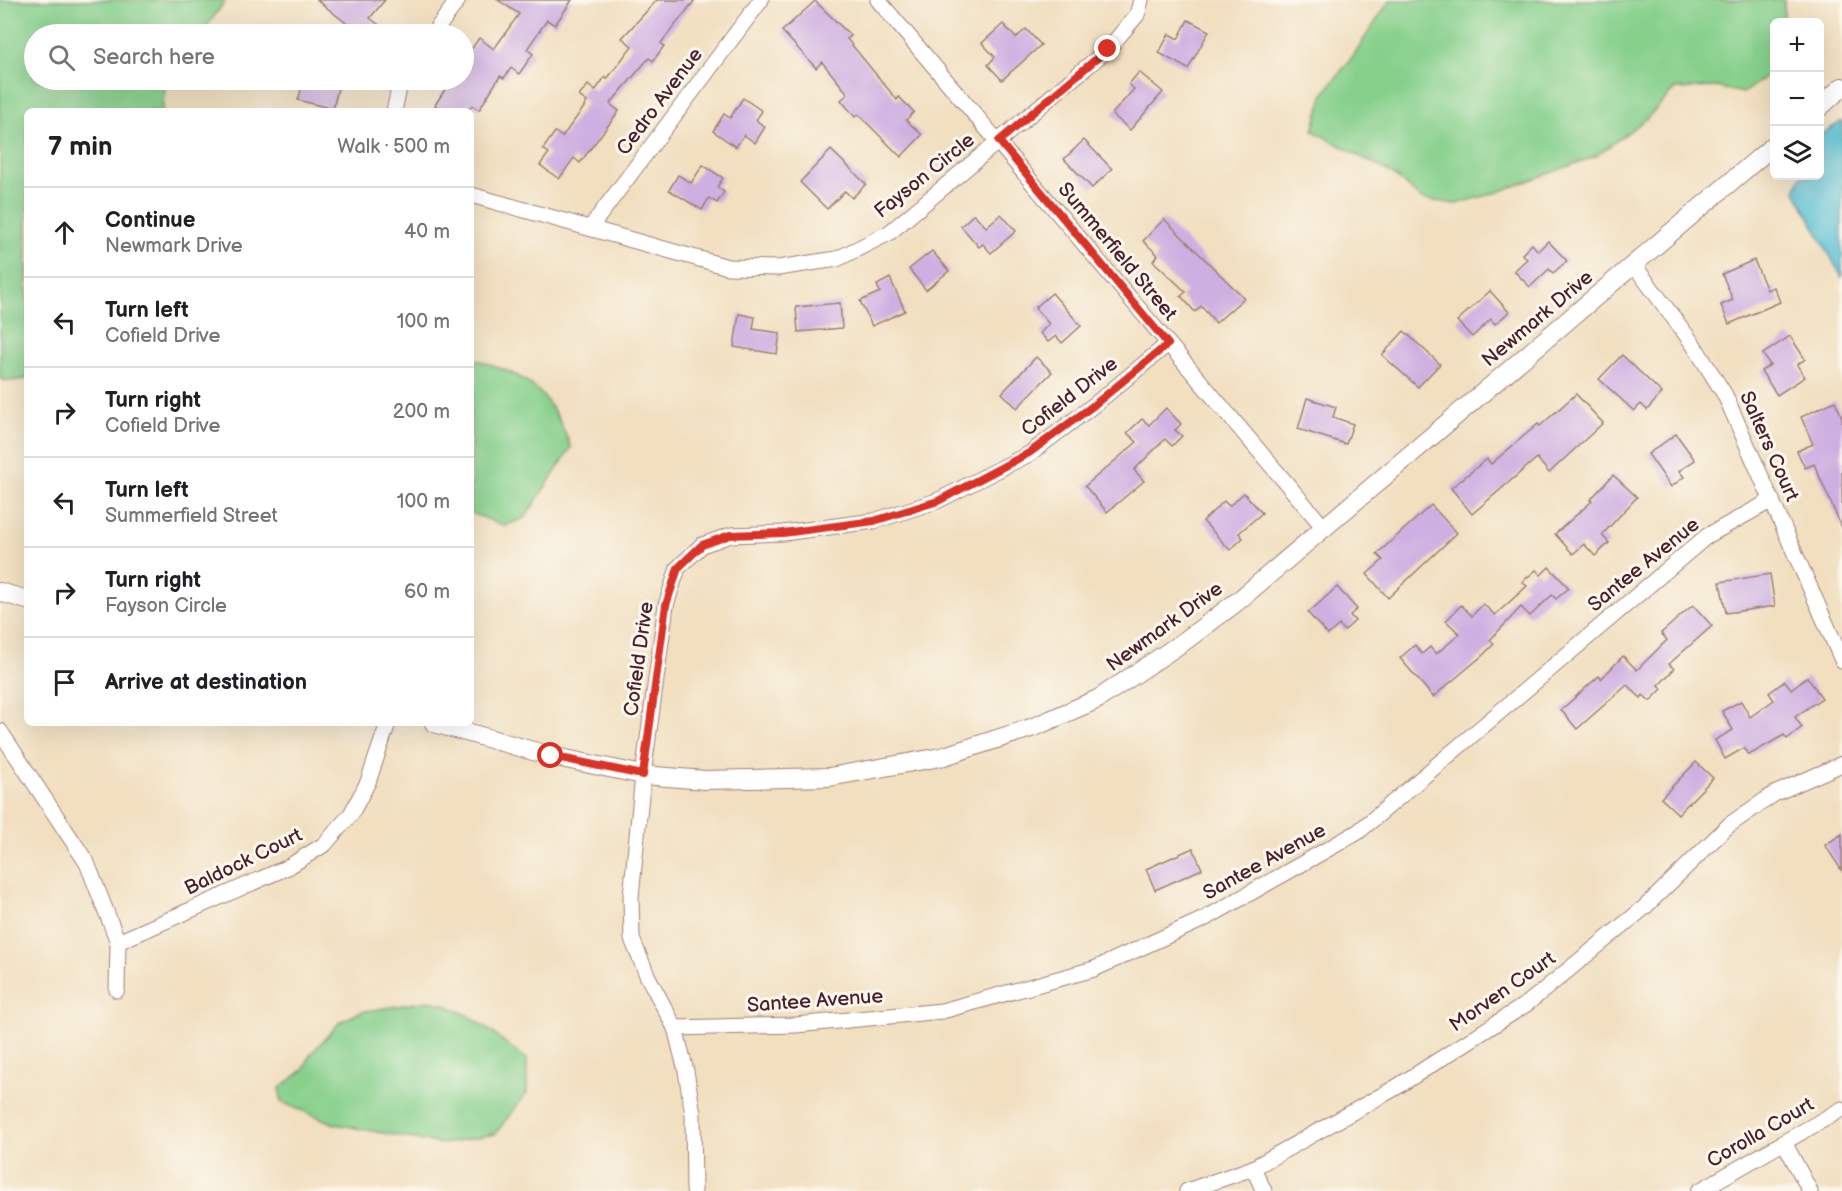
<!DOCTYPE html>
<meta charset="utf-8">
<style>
body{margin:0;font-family:"Balsamiq Sans",sans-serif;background:#f2f2f2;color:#202124}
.controls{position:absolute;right:18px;top:18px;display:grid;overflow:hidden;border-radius:9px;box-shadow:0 6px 24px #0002}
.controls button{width:54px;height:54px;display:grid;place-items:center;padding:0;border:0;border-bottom:2px solid #e0e0e0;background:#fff;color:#202124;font:30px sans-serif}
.stop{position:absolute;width:18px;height:18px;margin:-14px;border:4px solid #d93025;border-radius:50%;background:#fff}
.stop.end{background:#d93025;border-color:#fff;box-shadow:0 2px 6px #0008}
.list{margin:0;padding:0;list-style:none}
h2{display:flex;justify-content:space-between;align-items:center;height:78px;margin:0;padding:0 24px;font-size:26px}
h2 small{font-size:20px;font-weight:400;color:#757577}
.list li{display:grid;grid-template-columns:39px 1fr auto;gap:18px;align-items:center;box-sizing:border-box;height:90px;padding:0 24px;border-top:2px solid #e0e0e0}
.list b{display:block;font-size:22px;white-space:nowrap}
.list p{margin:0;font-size:20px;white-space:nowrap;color:#757577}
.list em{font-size:20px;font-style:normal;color:#757577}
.icon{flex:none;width:33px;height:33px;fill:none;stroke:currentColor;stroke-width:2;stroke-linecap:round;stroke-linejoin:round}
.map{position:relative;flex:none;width:1842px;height:1191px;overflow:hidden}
.search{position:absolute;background:#fff;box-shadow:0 6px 24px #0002;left:24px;top:24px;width:450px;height:66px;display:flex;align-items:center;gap:15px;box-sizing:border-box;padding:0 21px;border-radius:33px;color:#757577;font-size:22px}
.panel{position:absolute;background:#fff;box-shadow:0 6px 24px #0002;left:24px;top:108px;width:450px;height:618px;border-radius:9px}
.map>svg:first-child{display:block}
.green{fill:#87d08c;stroke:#68785c;stroke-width:1.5}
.water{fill:#56bfd3;stroke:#506f7f;stroke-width:1.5}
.building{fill:#ceafe1}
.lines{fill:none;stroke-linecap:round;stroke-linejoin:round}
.minor-casing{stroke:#9e7f76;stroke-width:17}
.tertiary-casing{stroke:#9e7f76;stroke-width:20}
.minor{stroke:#fff;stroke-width:15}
.tertiary{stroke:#fff;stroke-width:18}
.route{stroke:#d93025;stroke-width:8}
.labels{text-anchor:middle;stroke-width:6;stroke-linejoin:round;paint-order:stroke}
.street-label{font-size:20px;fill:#4a1f2b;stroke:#fbf7ec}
</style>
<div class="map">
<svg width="1842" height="1191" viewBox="0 0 1842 1191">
<rect width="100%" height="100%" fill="#fbf7ec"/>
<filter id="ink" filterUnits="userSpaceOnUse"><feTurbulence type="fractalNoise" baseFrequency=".0167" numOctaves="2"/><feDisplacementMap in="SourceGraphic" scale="12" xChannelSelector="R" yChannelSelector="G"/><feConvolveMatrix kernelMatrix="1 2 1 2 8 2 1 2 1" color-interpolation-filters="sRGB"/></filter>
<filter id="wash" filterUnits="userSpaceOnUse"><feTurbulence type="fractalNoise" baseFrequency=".008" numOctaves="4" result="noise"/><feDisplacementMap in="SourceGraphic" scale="24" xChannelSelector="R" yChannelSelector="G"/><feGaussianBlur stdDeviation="1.35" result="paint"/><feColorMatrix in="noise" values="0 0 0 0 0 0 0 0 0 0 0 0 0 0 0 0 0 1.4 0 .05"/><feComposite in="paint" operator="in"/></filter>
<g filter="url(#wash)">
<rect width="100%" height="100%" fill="#f1dfc0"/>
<g class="green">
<path d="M0 0H226L201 34H34V80H166L162 111H27V379L9 381 0 379Z"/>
<path d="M1390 0H1784V22H1774V70L1743 93 1716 87 1675 89 1646 119 1596 156 1498 192 1456 204 1422 199 1391 173 1313 131 1324 93 1353 56Z"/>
<path d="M471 358C530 376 549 390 571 448L525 518 505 526 471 513Z"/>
<path d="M429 1001C472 1009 492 1035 527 1059V1093L495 1134 442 1144 335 1124 281 1102 280 1088 304 1069 310 1055 340 1022 360 1012Z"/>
</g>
<path class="water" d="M1842 121V278L1795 191 1801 176H1820V135Z"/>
<g id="blocks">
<g class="building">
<path d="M317 0H385L370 18 391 34H360Z"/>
<path d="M498 0H572L555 25 547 20 527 49 533 54 519 74 511 68 504 78 500 76 479 110 472 105 468 111H444L435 105 451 80H464V60L479 38 494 49 519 14Z"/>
<path d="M657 0H695L661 43 664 46 653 61 649 58 610 104 619 111 591 148 580 163 574 158 559 179 540 165 549 153 543 149 555 132 562 137 582 110 587 102 579 96 588 85 595 91 605 77 607 79 632 46 622 38Z"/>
<path d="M815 1 851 36 847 39 897 100 899 97 914 112 906 120 922 135 901 157 858 114 855 117 841 100 848 94 822 62 816 68 782 31Z"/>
<path d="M1188 20 1209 31 1188 69 1159 53 1169 34 1178 39Z"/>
<path d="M1003 24 1016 38 1026 29 1041 45 1002 80 988 65 995 57 982 43Z"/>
<path d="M1139 72 1163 92 1130 130 1112 114 1134 89 1129 84Z"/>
<path d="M304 80H340L333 109 298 100Z"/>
<path d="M743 98 762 111 756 120 765 127 755 143 744 135 736 147 713 131 724 114 730 118Z"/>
<path d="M1084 140 1112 169 1092 188 1064 159Z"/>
<path d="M831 150 866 184 852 198 845 191 827 209 800 182Z"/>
<path d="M703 165 723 178 717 187 724 192 717 203 709 198 702 210 669 190 678 175 691 183Z"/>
<path d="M974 214 986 227 1001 214 1016 231 991 253 983 244 979 247 961 226Z"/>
<path d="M1164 219 1244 298 1216 323 1201 306 1195 312 1181 296 1186 292 1153 261 1158 255 1143 241Z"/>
<path d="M1548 241 1567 261 1553 273 1549 269 1530 287 1514 271 1527 259 1522 254 1532 244 1538 251Z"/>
<path d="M932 251 949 271 926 290 909 269Z"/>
<path d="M1754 260 1767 290 1774 287 1780 302 1729 324 1721 305 1733 300 1722 274Z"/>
<path d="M890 278 905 311 872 326 860 301 880 292 877 285Z"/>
<path d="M1490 291 1509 312 1495 324 1491 319 1472 337 1457 321Z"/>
<path d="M1052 293 1081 326 1062 343 1056 336 1048 342 1040 333 1049 324 1035 308Z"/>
<path d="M840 303 842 328 798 332 796 307Z"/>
<path d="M739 314 755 317 753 329 780 333 777 354 734 347Z"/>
<path d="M1404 331 1440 364 1418 387 1382 355Z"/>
<path d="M1790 336 1805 359 1797 365 1805 377 1777 395 1761 371 1770 365 1763 354Z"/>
<path d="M1622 355 1662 393 1647 410 1641 404 1634 411 1599 379Z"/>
<path d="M1036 357 1052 372 1017 408 1002 393Z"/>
<path d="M1576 394 1603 423 1549 473 1537 458 1472 514 1451 488 1487 459 1491 464 1538 424 1540 426Z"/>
<path d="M1307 398 1336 407 1333 417 1353 424 1346 444 1298 429Z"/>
<path d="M1835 401 1842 417V528L1814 464 1805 468 1797 451 1813 444 1801 417Z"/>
<path d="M1166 408 1181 424 1175 430 1182 436 1172 446 1165 439 1134 470 1144 481 1107 512 1085 486 1137 442 1127 433 1142 419 1149 425Z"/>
<path d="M1676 434 1695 460 1679 471 1684 477 1671 487 1648 454Z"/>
<path d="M1613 475 1637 497 1602 535 1609 543 1595 556 1584 544 1573 554 1555 534 1592 501 1590 500Z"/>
<path d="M1244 493 1262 513 1239 533 1243 538 1230 550 1203 521 1224 501 1229 506Z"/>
<path d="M1431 505 1457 533 1388 598 1367 574 1383 560 1377 554Z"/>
<path d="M1549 567 1569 588 1556 599 1552 595 1530 616 1521 607 1490 640 1494 644 1482 656 1433 697 1400 658 1415 645 1422 654 1430 647 1436 654 1460 634 1446 621 1461 605 1472 616 1483 604 1495 615 1527 586 1522 582 1536 570 1541 575Z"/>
<path d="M1770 574 1775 606 1726 613 1720 582Z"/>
<path d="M1337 587 1357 609 1350 615 1355 621 1344 631 1339 625 1328 635 1308 613Z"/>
<path d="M1693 605 1712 626 1669 664 1674 669 1659 685 1662 689 1650 701 1643 695 1641 698 1627 685 1577 729 1561 710 1599 676 1601 679 1623 656 1637 670 1667 640 1661 633Z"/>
<path d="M1807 677 1822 698 1795 717 1802 727 1787 739 1784 735 1749 755 1744 748 1725 759 1715 740 1733 730 1722 711 1741 701 1750 717 1774 700 1769 693 1785 681 1791 689Z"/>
<path d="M1696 762 1713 778 1678 814 1661 798Z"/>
<path d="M1842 834V871L1825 845Z"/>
<path d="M1193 848 1202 869 1155 890 1146 869Z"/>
</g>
</g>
</g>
<g filter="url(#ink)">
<use href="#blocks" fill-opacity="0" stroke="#9e7f76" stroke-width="1.5"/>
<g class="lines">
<defs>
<g id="minor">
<path d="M878 0 1325 529"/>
<path d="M433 34 458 0"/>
<path d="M394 111 401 80"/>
<path d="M471 195 728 267 778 268 837 259 889 233 1108 49 1137 15 1141 0"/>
<path d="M590 228 761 0"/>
<path d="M1634 265 1693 344 1725 395 1842 660"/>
<path d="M0 731 87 863 118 942 117 990"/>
<path d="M118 942 288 867 325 844 351 814 368 782 388 723"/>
<path d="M675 1028 796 1025 942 1011 1094 969 1206 918 1358 832 1707 536 1772 500"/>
<path d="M1784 1142 1810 1191"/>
<path d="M1253 1168 1264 1191"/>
<path d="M694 1191 693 1114 686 1071 675 1028 647 975 632 939 631 897 643 775 666 605 678 568 702 545 731 535 783 533 874 521 937 501 1029 454 1094 405 1168 344"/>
<path d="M1187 1191 1253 1168 1395 1088 1528 1003 1645 907 1729 825 1774 794 1842 764"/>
<path d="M1699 1191 1842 1109"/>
</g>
<g id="tertiary">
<path d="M1820 107 1842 87"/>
<path d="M0 592 27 600"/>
<path d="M434 723 551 756 643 775 705 780 829 777 941 757 1034 727 1098 699 1186 640 1238 601 1774 145"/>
</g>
</defs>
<use href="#minor" class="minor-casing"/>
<use href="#tertiary" class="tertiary-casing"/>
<use href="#minor" class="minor"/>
<use href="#tertiary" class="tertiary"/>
</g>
</g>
<g class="lines" filter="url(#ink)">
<path class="route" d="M551 756 643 775 666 605 678 568 702 545 730 535 783 533 874 521 938 501 1029 453 1094 405 1168 344 999 141 1108 49"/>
</g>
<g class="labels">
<g class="street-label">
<text transform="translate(659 101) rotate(-53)" y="7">Cedro Avenue</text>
<text transform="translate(924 175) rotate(-39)" y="7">Fayson Circle</text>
<text transform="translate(1118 251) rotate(50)" y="7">Summerfield Street</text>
<text transform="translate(1537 318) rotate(-40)" y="7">Newmark Drive</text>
<text transform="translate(1069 396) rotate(-38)" y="7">Cofield Drive</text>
<text transform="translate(1770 446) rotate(66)" y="7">Salters Court</text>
<text transform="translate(1643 564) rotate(-39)" y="7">Santee Avenue</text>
<text transform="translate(1164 626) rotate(-36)" y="7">Newmark Drive</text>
<text transform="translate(638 659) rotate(-82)" y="7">Cofield Drive</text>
<text transform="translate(243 861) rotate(-26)" y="7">Baldock Court</text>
<text transform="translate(1264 861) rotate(-29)" y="7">Santee Avenue</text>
<text transform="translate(1502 991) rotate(-35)" y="7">Morven Court</text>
<text transform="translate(815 1000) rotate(-4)" y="7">Santee Avenue</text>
<text transform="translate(1760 1132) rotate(-30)" y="7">Corolla Court</text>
</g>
</g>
</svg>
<div class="controls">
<button>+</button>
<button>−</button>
<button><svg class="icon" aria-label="layers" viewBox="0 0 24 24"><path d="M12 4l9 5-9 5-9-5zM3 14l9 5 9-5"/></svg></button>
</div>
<div class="stop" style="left:551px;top:756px"></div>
<div class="stop end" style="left:1108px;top:49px"></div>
<div class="search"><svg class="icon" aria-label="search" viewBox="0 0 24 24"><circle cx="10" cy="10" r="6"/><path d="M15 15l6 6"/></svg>Search here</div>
<section class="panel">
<h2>7 min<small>Walk · 500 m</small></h2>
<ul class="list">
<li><svg class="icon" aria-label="ahead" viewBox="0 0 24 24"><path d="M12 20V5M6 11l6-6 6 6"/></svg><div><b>Continue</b><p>Newmark Drive</p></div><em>40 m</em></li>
<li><svg class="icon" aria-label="left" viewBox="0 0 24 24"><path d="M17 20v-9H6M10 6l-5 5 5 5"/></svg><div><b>Turn left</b><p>Cofield Drive</p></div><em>100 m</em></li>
<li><svg class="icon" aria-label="right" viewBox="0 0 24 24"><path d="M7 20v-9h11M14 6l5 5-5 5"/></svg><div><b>Turn right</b><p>Cofield Drive</p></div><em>200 m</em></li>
<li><svg class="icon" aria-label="left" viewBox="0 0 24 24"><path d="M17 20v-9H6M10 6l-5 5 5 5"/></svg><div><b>Turn left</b><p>Summerfield Street</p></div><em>100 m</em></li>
<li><svg class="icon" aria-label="right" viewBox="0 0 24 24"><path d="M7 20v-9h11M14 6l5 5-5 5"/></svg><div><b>Turn right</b><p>Fayson Circle</p></div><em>60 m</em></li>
<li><svg class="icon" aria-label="arrive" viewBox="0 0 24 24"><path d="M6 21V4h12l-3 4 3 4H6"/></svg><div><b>Arrive at destination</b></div></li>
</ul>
</section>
</div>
